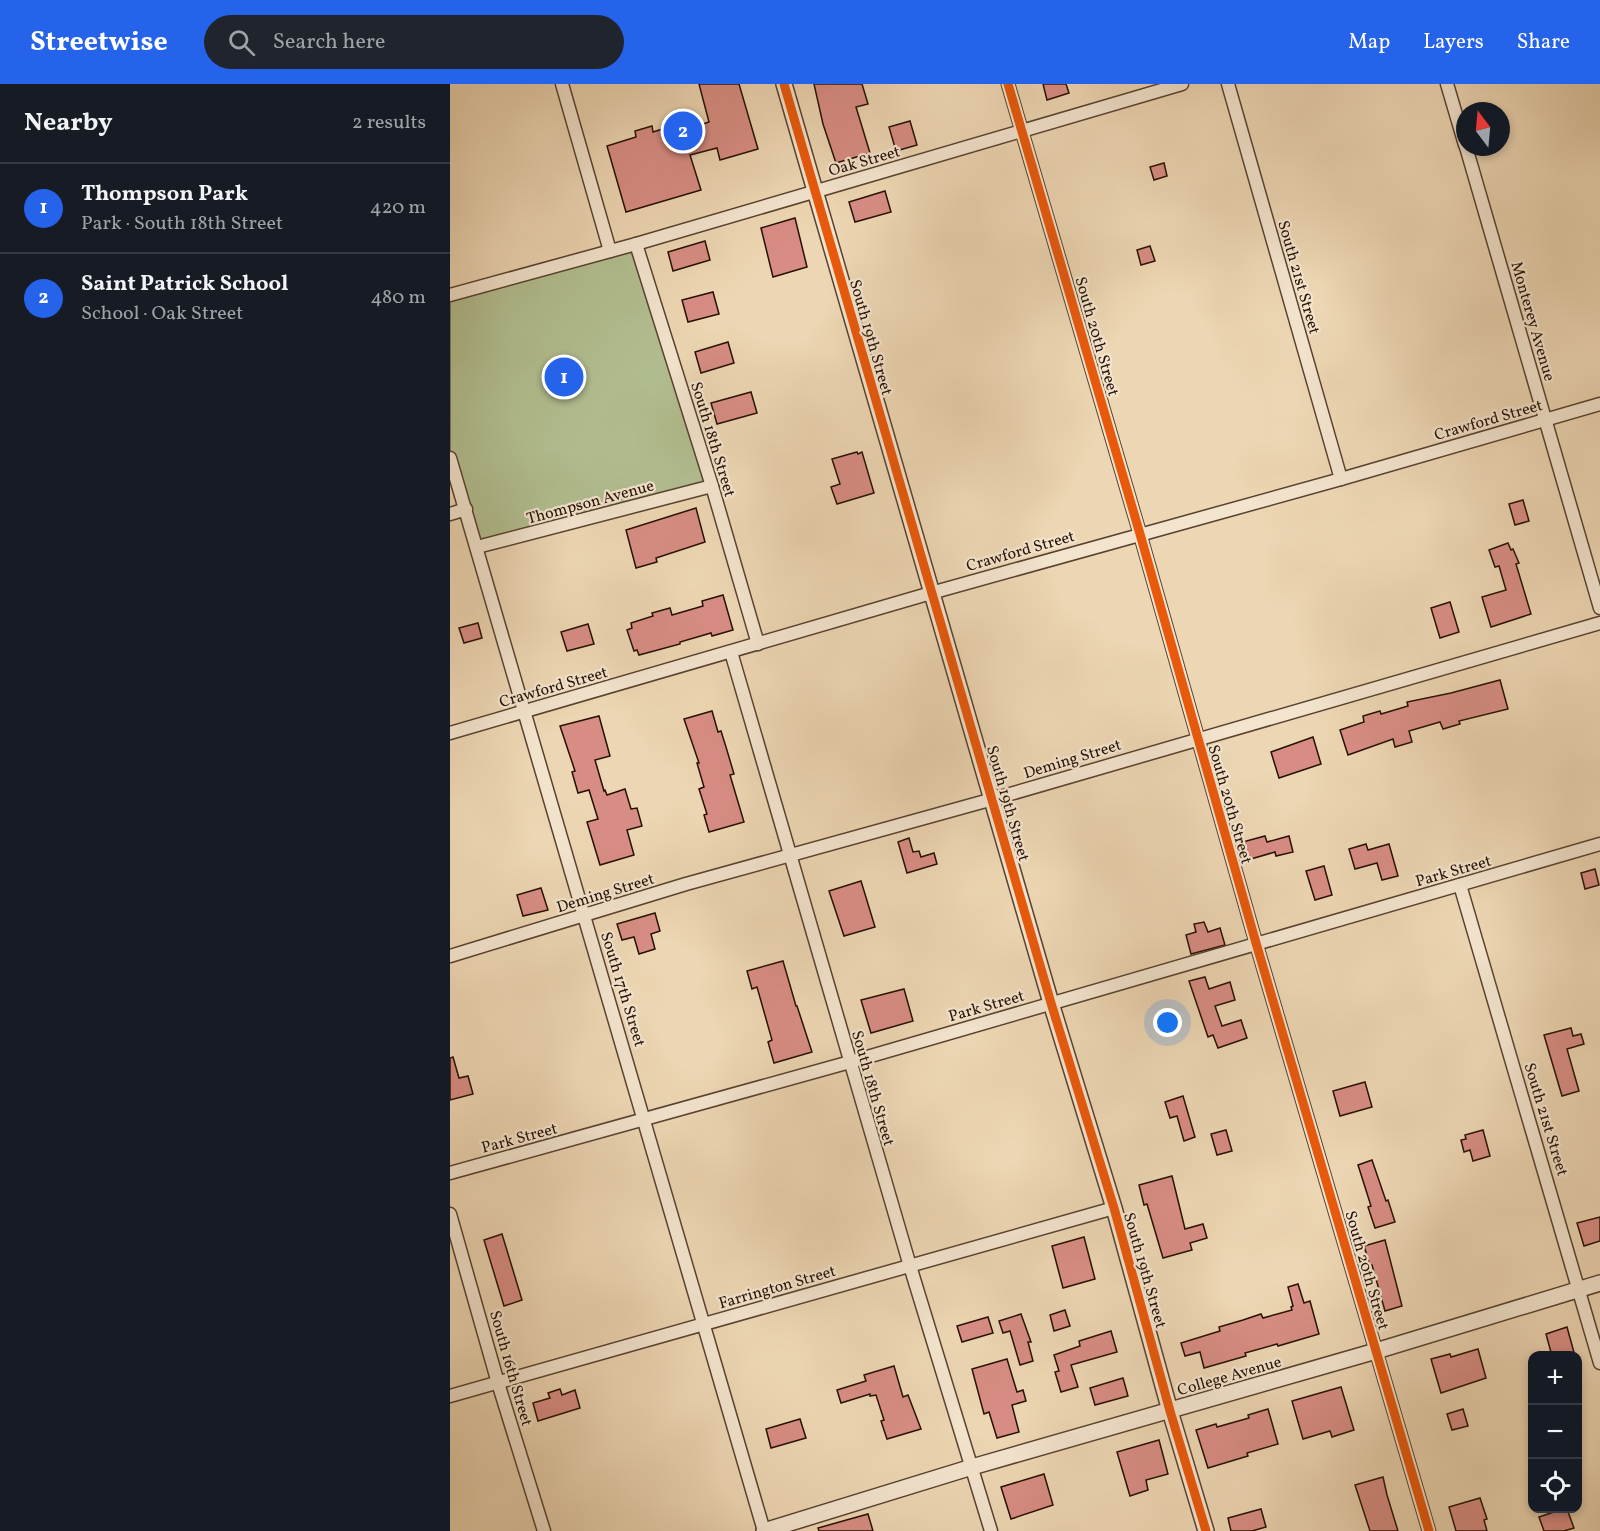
<!DOCTYPE html>
<meta charset="utf-8">
<style>
body{margin:0;font-family:Vollkorn,serif;background:#20242c;color:#f1f3f6}
.controls{position:absolute;right:18px;bottom:18px;display:grid;overflow:hidden;border-radius:12px;box-shadow:0 3px 9px #0003}
.controls button{width:54px;height:54px;display:grid;place-items:center;padding:0;border:0;border-bottom:2px solid #363941;background:#171b24;color:#f1f3f6;font:30px sans-serif}
.compass{position:absolute;left:1006px;top:18px;width:54px;height:54px;border-radius:50%;background:#171b24;box-shadow:0 3px 9px #0003;rotate:344deg}
.you{position:absolute;left:718px;top:939px;width:21px;height:21px;margin:-15px;border:4px solid #fff;border-radius:50%;background:#1a73e8;box-shadow:0 0 0 9px #1a73e833}
.badge{display:grid;place-items:center;width:39px;height:39px;border-radius:50%;background:#2563eb;color:#fff;font-size:20px;font-weight:700}
.pin{position:absolute;translate:-50% -50%;border:3px solid #fff;box-shadow:0 2px 6px #0006}
.list{margin:0;padding:0;list-style:none}
h2{display:flex;justify-content:space-between;align-items:center;height:78px;margin:0;padding:0 24px;font-size:26px}
h2 small{font-size:20px;font-weight:400;color:#9ea1a6}
.list li{display:grid;grid-template-columns:39px 1fr auto;gap:18px;align-items:center;box-sizing:border-box;height:90px;padding:0 24px;border-top:2px solid #363941}
.list b{display:block;font-size:22px;white-space:nowrap}
.list p{margin:0;font-size:20px;white-space:nowrap;color:#9ea1a6}
.list em{font-size:20px;font-style:normal;color:#9ea1a6}
.icon{flex:none;width:33px;height:33px;fill:none;stroke:currentColor;stroke-width:2;stroke-linecap:round;stroke-linejoin:round}
.map{position:relative;flex:none;width:1150px;height:1447px;overflow:hidden}
header{display:flex;align-items:center;gap:36px;box-sizing:border-box;height:84px;padding:0 30px;background:#2563eb;color:#fff}
header strong{font-size:28px}
nav{display:flex;gap:33px;margin-inline-start:auto;font-size:21px}
.search{width:420px;height:54px;background:#20242c;display:flex;align-items:center;gap:15px;box-sizing:border-box;padding:0 21px;border-radius:33px;color:#9ea1a6;font-size:22px}
main{display:flex}
aside{flex:1;background:#171b24}
.map>svg:first-child{display:block}
.green{fill:#b2bf91;stroke:#6c684a;stroke-width:1.5}
.building{fill:#d88d84;stroke:#261003;stroke-width:1.5}
.lines{fill:none;stroke-linecap:round;stroke-linejoin:round}
.minor-casing{stroke:#58422f;stroke-width:15}
.tertiary-casing{stroke:#58422f;stroke-width:18}
.minor{stroke:#f3e4ce;stroke-width:12}
.tertiary{stroke:#f3e4ce;stroke-width:15}
.cycleway-casing{stroke:#f3e4ce;stroke-width:13}
.cycleway{stroke:#e8590c;stroke-width:9}
.labels{text-anchor:middle;stroke-width:4.5;stroke-linejoin:round;paint-order:stroke}
.street-label{font-size:16px;fill:#261003;stroke:#f3e4ce}
</style>
<header>
<strong>Streetwise</strong>
<div class="search"><svg class="icon" aria-label="search" viewBox="0 0 24 24"><circle cx="10" cy="10" r="6"/><path d="M15 15l6 6"/></svg>Search here</div>
<nav><a>Map</a><a>Layers</a><a>Share</a></nav>
</header>
<main>
<aside>
<h2>Nearby<small>2 results</small></h2>
<ul class="list">
<li><span class="badge">1</span><div><b>Thompson Park</b><p>Park · South 18th Street</p></div><em>420 m</em></li>
<li><span class="badge">2</span><div><b>Saint Patrick School</b><p>School · Oak Street</p></div><em>480 m</em></li>
</ul>
</aside>
<div class="map">
<svg width="1150" height="1447" viewBox="0 0 1150 1447">
<rect width="100%" height="100%" fill="#edd6b3"/>
<filter id="stains"><feTurbulence type="fractalNoise" baseFrequency=".00333" numOctaves="4"/><feColorMatrix values="0 0 0 0 .2 0 0 0 0 .09 0 0 0 0 .02 0 0 0 .5 -.17"/></filter>
<radialGradient id="worn" r=".72"><stop offset=".6" stop-color="#630" stop-opacity="0"/><stop offset="1" stop-color="#630" stop-opacity=".3"/></radialGradient>
<path class="green" d="M186 160 262 402 27 463 0 375V211Z"/>
<g class="building">
<path d="M249 0H289L308 65 270 76 267 64 240 71 251 106 176 128 157 62 186 53 185 47 202 42 203 48 232 39 234 46 259 38Z"/>
<path d="M364 0H412L418 20 406 23 420 69 386 79 373 40Z"/>
<path d="M593 0H616L619 9 597 16Z"/>
<path d="M460 37 467 61 446 67 439 43Z"/>
<path d="M714 79 717 92 704 96 700 83Z"/>
<path d="M435 107 441 128 405 138 399 118Z"/>
<path d="M345 134 357 183 323 193 311 144Z"/>
<path d="M255 157 260 176 223 187 218 168Z"/>
<path d="M700 162 705 177 691 181 687 166Z"/>
<path d="M263 208 269 230 238 238 232 216Z"/>
<path d="M278 258 284 279 251 289 245 268Z"/>
<path d="M301 308 307 329 267 340 261 319Z"/>
<path d="M407 368 408 370 412 368 424 409 387 420 381 403 390 400 382 375Z"/>
<path d="M1073 416 1079 437 1065 441 1059 420Z"/>
<path d="M246 424 255 458 206 474 207 478 186 484 176 446Z"/>
<path d="M1058 459 1061 466 1063 465 1069 479 1066 480 1081 530 1041 543 1032 513 1056 506 1049 482 1045 483 1039 466Z"/>
<path d="M273 511 283 546 262 552 261 549 230 558V560L189 571 187 566 184 567 177 546 182 544 181 539 203 532 202 529 220 524 222 531 253 522 252 517Z"/>
<path d="M1000 518 1009 548 990 554 981 524Z"/>
<path d="M28 539 32 554 14 559 9 544Z"/>
<path d="M138 540 144 560 117 567 111 548Z"/>
<path d="M1050 596 1058 625 1009 637 1010 640 993 645 990 638 959 647 962 658 945 663 943 655 898 671 890 646 914 638 913 632 930 627 931 630 958 622 957 618 1001 609Z"/>
<path d="M262 627 268 648 271 647 276 663 284 690 280 691 294 738 259 748 254 731 257 730 249 705 254 703 247 679H249L234 635Z"/>
<path d="M149 632 160 672 145 676 154 707 155 706 157 711 175 705 181 725 187 724 192 742 177 746 184 771 150 781 137 738 148 735 139 706 128 709 122 688 125 687 110 642Z"/>
<path d="M863 653 871 680 829 694 821 668Z"/>
<path d="M815 752 817 758 839 752 843 768 826 772 825 768 794 777 789 759Z"/>
<path d="M459 754 463 768 469 767 471 773 484 769 487 780 457 789 448 758Z"/>
<path d="M916 760 918 766 939 760 948 792 932 796 927 779 905 785 899 765Z"/>
<path d="M874 782 882 811 865 816 856 787Z"/>
<path d="M1145 785 1149 801 1135 805 1131 789Z"/>
<path d="M411 797 425 843 394 852 379 807Z"/>
<path d="M91 804 98 826 73 832 67 811Z"/>
<path d="M205 829 210 847 201 850 205 865 189 870 184 853 172 856 167 840Z"/>
<path d="M754 838 758 848 770 844 775 861 741 870 736 851 746 848 744 840Z"/>
<path d="M333 877 346 922H347L362 968 324 979 318 958 322 956 307 903 302 905 297 887Z"/>
<path d="M755 893 759 905 780 898 785 916 765 922 772 942 791 936 797 954 768 964 763 951 758 953 739 897Z"/>
<path d="M454 905 463 937 421 949 411 916Z"/>
<path d="M1121 944 1123 952 1131 950 1134 960 1117 965 1129 1007 1112 1012 1094 951Z"/>
<path d="M3 973 9 994 18 992 23 1010 0 1016V974Z"/>
<path d="M915 998 922 1023 890 1032 883 1007Z"/>
<path d="M733 1012 745 1053 734 1057 727 1032 720 1034 715 1018Z"/>
<path d="M776 1046 782 1067 767 1071 761 1050Z"/>
<path d="M1033 1046 1040 1072 1023 1077 1020 1066 1014 1068 1011 1056 1016 1055 1015 1051Z"/>
<path d="M922 1076 936 1117 938 1116 945 1138 925 1144 918 1123 921 1122 908 1081Z"/>
<path d="M722 1092 735 1145 753 1140 757 1154 740 1159 742 1166 713 1174 697 1120 694 1121 689 1101Z"/>
<path d="M1150 1133V1157L1134 1162 1127 1139Z"/>
<path d="M52 1150 72 1216 54 1222 34 1156Z"/>
<path d="M634 1153 645 1195 613 1204 602 1162Z"/>
<path d="M935 1156 952 1222 935 1227 922 1181 920 1182 914 1162Z"/>
<path d="M848 1200 854 1219 860 1217 869 1250 828 1262 827 1260 795 1269 796 1272 754 1284 750 1268 735 1272 731 1259 770 1247 769 1243 793 1236 811 1230 813 1234 842 1226 841 1223 843 1222 838 1203Z"/>
<path d="M615 1226 620 1242 604 1247 600 1231Z"/>
<path d="M571 1230 581 1258H578L583 1277 570 1281 560 1247 553 1249 549 1237Z"/>
<path d="M538 1233 543 1249 512 1258 507 1242Z"/>
<path d="M1117 1243 1125 1272H1102L1096 1250Z"/>
<path d="M661 1247 667 1268 621 1281 628 1303 611 1308 605 1288 609 1287 604 1271 630 1262 629 1257Z"/>
<path d="M1028 1265 1036 1294 991 1309 981 1275 1000 1270 1001 1273Z"/>
<path d="M557 1275 567 1308 573 1306 576 1317 562 1321 569 1348 547 1354 539 1328 534 1330 522 1285Z"/>
<path d="M444 1282 453 1313 458 1311 471 1345 437 1355 431 1337 434 1336 426 1311 420 1312V1310L391 1319 387 1306 416 1297 414 1291Z"/>
<path d="M673 1294 678 1312 645 1321 640 1304Z"/>
<path d="M891 1303 904 1346 882 1353 880 1347 853 1355 842 1317Z"/>
<path d="M110 1305 112 1311 125 1306 130 1324 88 1337 83 1319 100 1314 98 1309Z"/>
<path d="M818 1325 828 1360 797 1369 798 1372 758 1384 746 1346 766 1340 767 1343 799 1334 798 1331Z"/>
<path d="M1013 1325 1018 1342 1002 1346 997 1330Z"/>
<path d="M350 1335 356 1354 321 1364 316 1345Z"/>
<path d="M709 1356 718 1390 696 1396 698 1406 680 1412 667 1368Z"/>
<path d="M594 1390 603 1421 561 1435 551 1403Z"/>
<path d="M933 1393 937 1411 948 1447H920L905 1401Z"/>
<path d="M1030 1414 1037 1435 1034 1436 1037 1447H1006L999 1423Z"/>
<path d="M811 1425 816 1443 802 1447H781L778 1434Z"/>
<path d="M1113 1425H1117L1124 1444 1114 1447H1094L1089 1433Z"/>
<path d="M418 1430 423 1447H369L368 1444Z"/>
</g>
<g class="lines">
<defs>
<g id="minor">
<path d="M112 0 160 167"/>
<path d="M558 0 690 450 806 859 979 1447"/>
<path d="M778 0 891 395"/>
<path d="M997 0 1015 61"/>
<path d="M1016 63 1150 524"/>
<path d="M186 160 262 402 308 560"/>
<path d="M0 211 186 160 732 0"/>
<path d="M0 374 314 1447"/>
<path d="M0 430 16 425"/>
<path d="M27 463 262 402"/>
<path d="M281 568 460 1182 541 1447"/>
<path d="M0 649 481 509 891 395 1150 320"/>
<path d="M1010 801 1150 1279"/>
<path d="M0 872 236 800 543 715 1150 539"/>
<path d="M0 1089 400 978 1150 760"/>
<path d="M0 1130 48 1299 94 1447"/>
<path d="M0 1312 664 1124"/>
</g>
<g id="tertiary">
<path d="M334 0 601 919 664 1124 720 1327 756 1447"/>
<path d="M314 1447 522 1383 926 1267 1150 1199"/>
</g>
</defs>
<use href="#minor" class="minor-casing"/>
<use href="#tertiary" class="tertiary-casing"/>
<use href="#minor" class="minor"/>
<use href="#tertiary" class="tertiary"/>
<defs>
<g id="cycleway">
<path d="M334 0 601 919 664 1124 720 1327 756 1447"/>
<path d="M558 0 690 450 806 859 979 1447"/>
</g>
</defs>
<use href="#cycleway" class="cycleway-casing"/>
<use href="#cycleway" class="cycleway"/>
</g>
<g class="labels">
<g class="street-label">
<text transform="translate(414 76) rotate(-16)" y="6">Oak Street</text>
<text transform="translate(850 193) rotate(74)" y="6">South 21st Street</text>
<text transform="translate(1084 237) rotate(74)" y="6">Monterey Avenue</text>
<text transform="translate(648 252) rotate(74)" y="6">South 20th Street</text>
<text transform="translate(422 253) rotate(74)" y="6">South 19th Street</text>
<text transform="translate(1038 335) rotate(-16)" y="6">Crawford Street</text>
<text transform="translate(264 355) rotate(73)" y="6">South 18th Street</text>
<text transform="translate(140 417) rotate(-15)" y="6">Thompson Avenue</text>
<text transform="translate(570 466) rotate(-16)" y="6">Crawford Street</text>
<text transform="translate(103 602) rotate(-16)" y="6">Crawford Street</text>
<text transform="translate(622 674) rotate(-17)" y="6">Deming Street</text>
<text transform="translate(559 719) rotate(74)" y="6">South 19th Street</text>
<text transform="translate(781 720) rotate(74)" y="6">South 20th Street</text>
<text transform="translate(1003 786) rotate(-16)" y="6">Park Street</text>
<text transform="translate(155 808) rotate(-17)" y="6">Deming Street</text>
<text transform="translate(174 905) rotate(73)" y="6">South 17th Street</text>
<text transform="translate(536 921) rotate(-16)" y="6">Park Street</text>
<text transform="translate(424 1004) rotate(74)" y="6">South 18th Street</text>
<text transform="translate(1097 1035) rotate(73)" y="6">South 21st Street</text>
<text transform="translate(69 1053) rotate(-15)" y="6">Park Street</text>
<text transform="translate(696 1186) rotate(74)" y="6">South 19th Street</text>
<text transform="translate(918 1186) rotate(74)" y="6">South 20th Street</text>
<text transform="translate(327 1202) rotate(-16)" y="6">Farrington Street</text>
<text transform="translate(62 1284) rotate(74)" y="6">South 16th Street</text>
<text transform="translate(779 1291) rotate(-16)" y="6">College Avenue</text>
</g>
</g>
<rect width="100%" height="100%" filter="url(#stains)"/>
<rect width="100%" height="100%" fill="url(#worn)"/>
</svg>
<div class="controls">
<button>+</button>
<button>−</button>
<button><svg class="icon" aria-label="locate" viewBox="0 0 24 24"><circle cx="12" cy="12" r="6"/><path d="M12 2v4M12 18v4M2 12h4M18 12h4"/></svg></button>
</div>
<svg class="compass" viewBox="-18 -18 36 36"><path d="M0-13l5 13h-10z" fill="#e53935"/><path d="M0 13l5-13h-10z" fill="#9ea1a6"/></svg>
<div class="you"></div>
<div class="pin badge" style="left:114px;top:293px">1</div>
<div class="pin badge" style="left:233px;top:47px">2</div>
</div>
</main>
